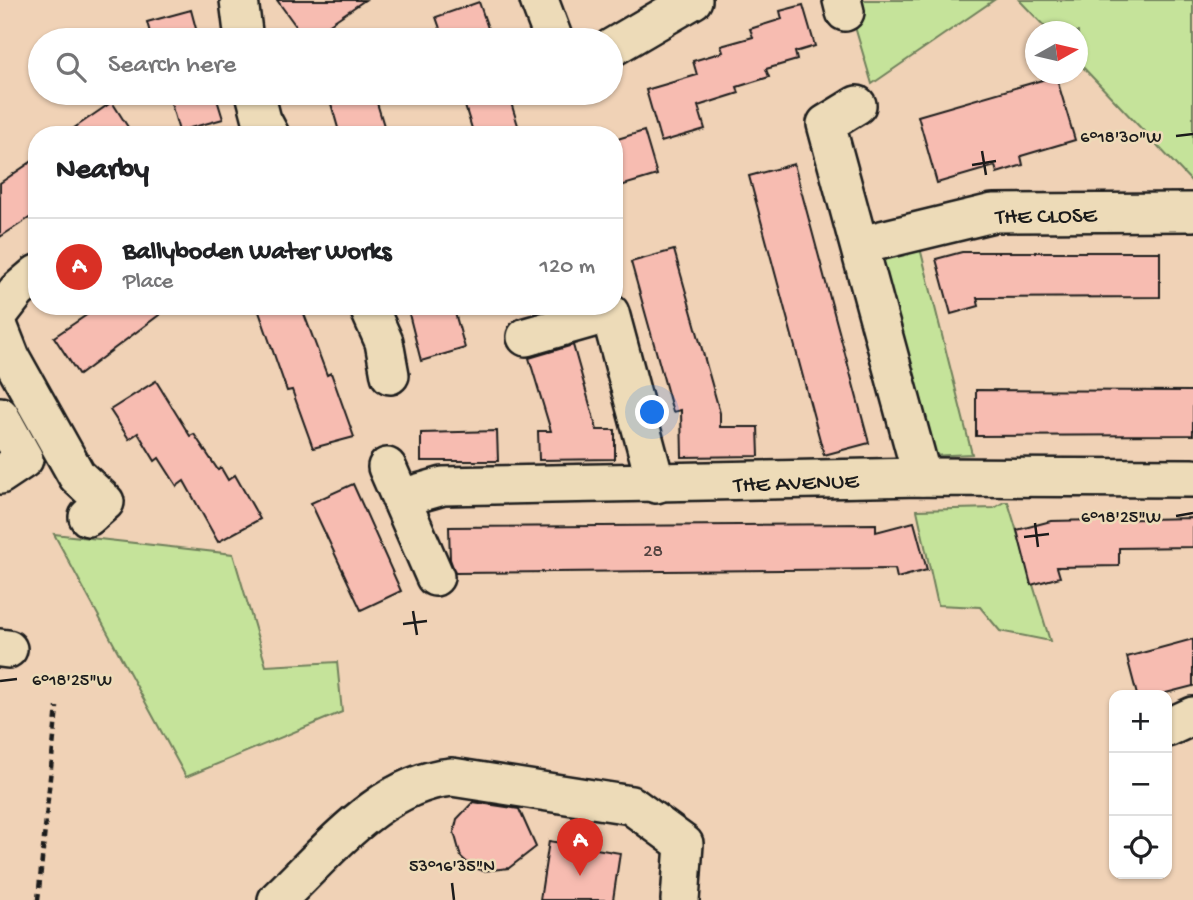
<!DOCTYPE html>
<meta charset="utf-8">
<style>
body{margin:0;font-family:"Gochi Hand",sans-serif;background:#f2f2f2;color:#202124}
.controls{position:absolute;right:21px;bottom:21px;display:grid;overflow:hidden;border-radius:14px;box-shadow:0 2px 5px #0004}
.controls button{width:63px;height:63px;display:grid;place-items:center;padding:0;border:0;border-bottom:2px solid #e0e0e0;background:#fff;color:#202124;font:35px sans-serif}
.compass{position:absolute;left:1025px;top:21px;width:63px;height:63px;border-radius:50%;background:#fff;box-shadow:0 2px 5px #0004;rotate:82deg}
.you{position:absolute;left:653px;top:413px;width:24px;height:24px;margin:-18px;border:5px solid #fff;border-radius:50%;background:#1a73e8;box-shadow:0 0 0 10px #1a73e833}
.badge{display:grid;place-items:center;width:46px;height:46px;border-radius:50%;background:#d93025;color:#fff;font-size:23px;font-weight:700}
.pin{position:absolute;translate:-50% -58px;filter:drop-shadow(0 2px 4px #0008)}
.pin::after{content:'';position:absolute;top:37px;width:24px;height:21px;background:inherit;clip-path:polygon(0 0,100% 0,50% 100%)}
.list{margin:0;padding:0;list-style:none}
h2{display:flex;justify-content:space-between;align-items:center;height:91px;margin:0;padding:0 28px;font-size:30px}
h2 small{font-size:23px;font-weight:400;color:#757577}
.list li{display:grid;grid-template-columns:46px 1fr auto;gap:21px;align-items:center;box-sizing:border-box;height:98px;padding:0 28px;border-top:2px solid #e0e0e0}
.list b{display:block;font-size:26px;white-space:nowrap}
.list p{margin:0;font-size:23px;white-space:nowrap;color:#757577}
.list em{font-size:23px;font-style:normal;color:#757577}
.icon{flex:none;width:38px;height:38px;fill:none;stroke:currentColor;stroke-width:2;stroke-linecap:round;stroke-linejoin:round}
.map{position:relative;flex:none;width:1193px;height:900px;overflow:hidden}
.search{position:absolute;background:#fff;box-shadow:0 2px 5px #0004;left:28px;top:28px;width:595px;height:77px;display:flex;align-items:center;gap:18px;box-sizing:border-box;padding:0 24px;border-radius:38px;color:#757577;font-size:26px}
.panel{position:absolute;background:#fff;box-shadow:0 2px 5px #0004;left:28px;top:126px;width:595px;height:189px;border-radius:28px}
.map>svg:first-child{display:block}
.green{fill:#c5e39a;stroke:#70805b;stroke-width:2}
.building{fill:#f7bcb1;stroke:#1c1c1c;stroke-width:2}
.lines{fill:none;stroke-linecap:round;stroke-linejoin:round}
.minor-casing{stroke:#1c1c1c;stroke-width:42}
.path{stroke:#1c1c1c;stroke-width:4.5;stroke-dasharray:7 5;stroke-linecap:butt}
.minor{stroke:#eddbb8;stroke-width:37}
.ticks{fill:none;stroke:#1c1c1c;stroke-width:2.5}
.labels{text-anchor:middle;stroke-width:5;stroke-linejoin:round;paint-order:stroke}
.number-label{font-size:19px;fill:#534441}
.street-label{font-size:23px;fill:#1c1c1c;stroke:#eddbb8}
.ticks-label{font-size:18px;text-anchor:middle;fill:#1c1c1c;stroke:#eddbb8;stroke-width:5;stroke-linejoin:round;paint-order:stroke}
</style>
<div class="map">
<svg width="1193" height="900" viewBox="0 0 1193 900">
<rect width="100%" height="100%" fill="#f0d2b6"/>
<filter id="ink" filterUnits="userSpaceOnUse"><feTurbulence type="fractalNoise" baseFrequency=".0143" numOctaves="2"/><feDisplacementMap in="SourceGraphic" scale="14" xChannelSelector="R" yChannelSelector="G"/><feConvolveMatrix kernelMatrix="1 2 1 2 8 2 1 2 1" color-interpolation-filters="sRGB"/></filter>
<g filter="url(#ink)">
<g class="green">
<path d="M847 0H994L872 84Z"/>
<path d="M1019 0H1193V183L1078 62V32L1049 31Z"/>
<path d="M920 248 972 454 929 456 876 261Z"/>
<path d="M1004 502H1008L1050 641 1000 631 980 607 938 605 917 510 994 508Z"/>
<path d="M54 534 233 554 266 666 337 662 342 712 186 777Z"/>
</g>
<g class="building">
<path d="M277 0H365L306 40Z"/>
<path d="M479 2 492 40H444L436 17Z"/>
<path d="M803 5 815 46 795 52 797 60 766 69 769 77 737 87 739 93 698 106 705 129 661 142 646 90 697 75 693 61 723 52 721 46 753 37 750 29 782 19 780 11Z"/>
<path d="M191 10 199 40H152L147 22Z"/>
<path d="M1056 76 1075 140 1021 156 1023 165 997 173 995 166 937 183 918 116Z"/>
<path d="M168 93H215L223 119 179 131Z"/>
<path d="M328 93H374L384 126 340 135Z"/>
<path d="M461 93H508L521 135H474Z"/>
<path d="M112 102 133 135H64L93 115Z"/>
<path d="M644 131 657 175 614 188V140Z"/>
<path d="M37 158V213L0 237V183Z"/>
<path d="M794 164 869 443 824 455 749 176Z"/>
<path d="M674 250 720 413V427H758L759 456 682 457 681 410 673 412 631 262Z"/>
<path d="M962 252H1160V297L977 298 979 306 951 314 936 259Z"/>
<path d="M100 306H171L79 375 54 337Z"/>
<path d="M257 306H301L327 375 331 373 354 437 313 448 292 390 287 391Z"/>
<path d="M407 306H453L465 348 421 361Z"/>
<path d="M573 345 597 430H615V459L539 460 538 431H551L529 358Z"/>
<path d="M156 381 190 436 194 434 218 470 221 468 228 480 235 475 260 519 218 542 184 481 177 486 159 458 155 461 138 433 129 439 110 410Z"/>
<path d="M976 390 1193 391V435L976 436Z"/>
<path d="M497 431 498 461H421V433Z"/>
<path d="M353 484 401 591 361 610 311 503Z"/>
<path d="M1193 518V547L1119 548V566L1057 567 1060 577 1031 585 1017 530 1051 521Z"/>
<path d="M914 522 927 570 897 578 895 569 455 573 450 559 449 527 876 524V532Z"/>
<path d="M1193 639V686L1158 695H1137L1127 657Z"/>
<path d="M473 802 519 809 536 847 509 868 483 871 471 866 461 857 454 832 457 819Z"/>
<path d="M549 841 620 853 613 900H540Z"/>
</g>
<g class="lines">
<defs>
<g id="minor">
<path d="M239 0 244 40"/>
<path d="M539 0 554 40"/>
<path d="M842 0 845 12"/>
<path d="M611 48 693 0"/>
<path d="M255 93 262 120 270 135"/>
<path d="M857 105 826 124 922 477"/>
<path d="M861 245 993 213 1193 212"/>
<path d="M368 306 384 342 390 375"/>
<path d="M0 313 17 291 37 274"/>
<path d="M0 330 11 358 77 476 105 502 88 517"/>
<path d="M526 337 610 313 656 484"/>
<path d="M0 416 24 459 0 475"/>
<path d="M387 467 435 577"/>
<path d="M401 498 443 486 922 477 1193 478"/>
<path d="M0 648 8 649"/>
<path d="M1167 728 1193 716"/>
<path d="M277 900C327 853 380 783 452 777L631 805 684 844 680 900"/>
</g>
</defs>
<use href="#minor" class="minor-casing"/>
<path class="path" d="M38 900 57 707"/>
<use href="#minor" class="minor"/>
</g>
</g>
<path class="ticks" d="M1176 136 1193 134M982 151 986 175M972 165 996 161M1176 516 1193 513M1035 523 1038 547M1024 537 1049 534M413 611 417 635M403 624 427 621M0 681 17 679M452 883 454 900"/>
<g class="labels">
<g class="number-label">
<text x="653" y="556">28</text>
</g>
<g class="street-label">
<text transform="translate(1046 214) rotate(-1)" y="8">THE CLOSE</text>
<text transform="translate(796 481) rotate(-2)" y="8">THE AVENUE</text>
</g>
</g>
<g class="ticks-label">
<text x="1121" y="142">6°18'30"W</text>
<text x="1121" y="522">6°18'25"W</text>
<text x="72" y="685">6°18'25"W</text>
<text x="452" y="871">53°16'35"N</text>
</g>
</svg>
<div class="controls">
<button>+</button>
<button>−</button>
<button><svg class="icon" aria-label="locate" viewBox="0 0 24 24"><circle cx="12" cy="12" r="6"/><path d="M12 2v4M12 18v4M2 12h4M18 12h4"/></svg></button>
</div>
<svg class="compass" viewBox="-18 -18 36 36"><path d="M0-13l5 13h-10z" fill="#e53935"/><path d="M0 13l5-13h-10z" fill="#757577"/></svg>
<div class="you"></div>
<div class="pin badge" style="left:580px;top:876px">A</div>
<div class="search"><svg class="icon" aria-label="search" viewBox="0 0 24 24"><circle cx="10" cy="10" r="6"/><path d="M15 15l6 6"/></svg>Search here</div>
<section class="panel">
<h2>Nearby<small></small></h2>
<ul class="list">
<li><span class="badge">A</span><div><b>Ballyboden Water Works</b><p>Place</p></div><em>120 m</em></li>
</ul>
</section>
</div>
